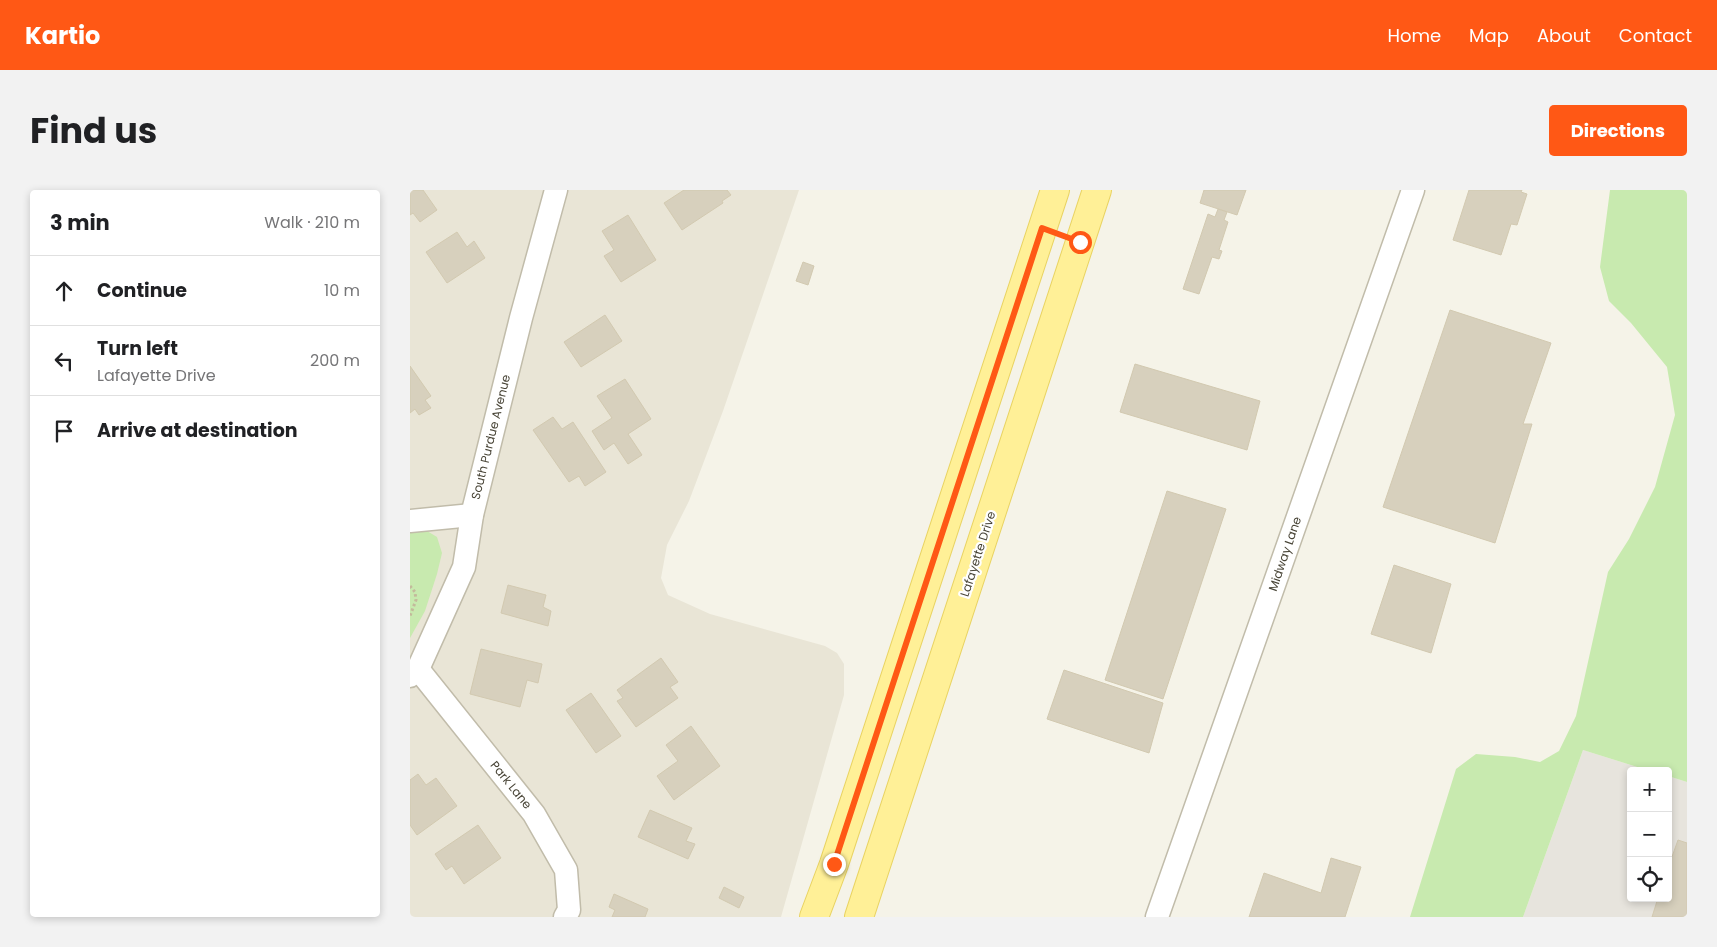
<!DOCTYPE html>
<meta charset="utf-8">
<style>
body{margin:0;font-family:Poppins,sans-serif;background:#f2f2f2;color:#202124}
.controls{position:absolute;right:15px;bottom:15px;display:grid;overflow:hidden;border-radius:5px;box-shadow:0 2px 8px #0003}
.controls button{width:45px;height:45px;display:grid;place-items:center;padding:0;border:0;border-bottom:1px solid #e0e0e0;background:#fff;color:#202124;font:25px sans-serif}
.stop{position:absolute;width:15px;height:15px;margin:-11px;border:4px solid #ff5815;border-radius:50%;background:#fff}
.stop.end{background:#ff5815;border-color:#fff;box-shadow:0 1px 5px #0008}
.list{margin:0;padding:0;list-style:none}
h2{display:flex;justify-content:space-between;align-items:center;height:65px;margin:0;padding:0 20px;font-size:21px}
h2 small{font-size:16px;font-weight:400;color:#757577}
.list li{display:grid;grid-template-columns:32px 1fr auto;gap:15px;align-items:center;box-sizing:border-box;height:70px;padding:0 20px;border-top:1px solid #e0e0e0}
.list b{display:block;font-size:19px;white-space:nowrap}
.list p{margin:0;font-size:16px;white-space:nowrap;color:#757577}
.list em{font-size:16px;font-style:normal;color:#757577}
.icon{flex:none;width:28px;height:28px;fill:none;stroke:currentColor;stroke-width:2;stroke-linecap:round;stroke-linejoin:round}
.map{position:relative;flex:none;width:1277px;height:727px;overflow:hidden;border-radius:5px}
header{display:flex;align-items:center;gap:30px;box-sizing:border-box;height:70px;padding:0 25px;background:#ff5815;color:#fff}
header strong{font-size:24px}
nav{display:flex;gap:28px;margin-inline-start:auto;font-size:18px}
.intro{display:flex;align-items:center;justify-content:space-between;box-sizing:border-box;height:120px;padding:0 30px}
h1{margin:0;font-size:35px}
.button{padding:12px 22px;border-radius:5px;background:#ff5815;color:#fff;font-size:18px;font-weight:700}
main{display:flex;gap:30px;padding:0 30px}
aside{flex:1;background:#fff;border-radius:5px;box-shadow:0 2px 8px #0003}
.map>svg:first-child{display:block}
.residential{fill:#e9e5d6}
.industrial{fill:#e7e4dd}
.green{fill:#c8eaaf}
.building{fill:#d7d0bd;stroke:#d2c9b0}
.lines{fill:none;stroke-linecap:round;stroke-linejoin:round}
.minor-casing{stroke:#c1bcaa;stroke-width:25}
.major-casing{stroke:#e9d362;stroke-width:30}
.path{stroke:#c3ba9b;stroke-width:3;stroke-dasharray:2.5 2.5;stroke-linecap:butt}
.minor{stroke:#fff;stroke-width:22}
.major{stroke:#fff097;stroke-width:28}
.route{stroke:#ff5815;stroke-width:6}
.labels{text-anchor:middle;stroke-width:4.5;stroke-linejoin:round;paint-order:stroke}
.street-label{font-size:12px;fill:#484436;stroke:#fff}
</style>
<header>
<strong>Kartio</strong>
<nav><a>Home</a><a>Map</a><a>About</a><a>Contact</a></nav>
</header>
<div class="intro"><h1>Find us</h1><a class="button">Directions</a></div>
<main>
<aside>
<h2>3 min<small>Walk · 210 m</small></h2>
<ul class="list">
<li><svg class="icon" aria-label="ahead" viewBox="0 0 24 24"><path d="M12 20V5M6 11l6-6 6 6"/></svg><div><b>Continue</b></div><em>10 m</em></li>
<li><svg class="icon" aria-label="left" viewBox="0 0 24 24"><path d="M17 20v-9H6M10 6l-5 5 5 5"/></svg><div><b>Turn left</b><p>Lafayette Drive</p></div><em>200 m</em></li>
<li><svg class="icon" aria-label="arrive" viewBox="0 0 24 24"><path d="M6 21V4h12l-3 4 3 4H6"/></svg><div><b>Arrive at destination</b></div></li>
</ul>
</aside>
<div class="map">
<svg width="1277" height="727" viewBox="0 0 1277 727">
<rect width="100%" height="100%" fill="#f5f3e8"/>
<path class="residential" d="M0 0H389L313 221 279 311 257 355 251 388 258 405 300 424 415 456 427 463 434 474V505L371 727H0Z"/>
<path class="industrial" d="M1173 560 1240 581H1221V708H1258V586L1277 592V727H1113Z"/>
<g class="green">
<path d="M1200 0H1277V592L1258 586V581H1240L1173 560 1113 727H1000L1046 579 1066 564 1105 567 1130 572 1149 561 1166 526 1198 382 1219 349 1245 297 1265 225 1257 177 1221 133 1199 111 1190 77Z"/>
<path d="M4 339 17 341 27 347 32 363 27 384 15 421 0 448V340Z"/>
</g>
<g class="building">
<path d="M0 0H13L27 20 10 32 3 23 0 25Z"/>
<path d="M274 0H317L321 5 312 11 313 13 272 40 254 13Z"/>
<path d="M794 0H836L827 25 790 13Z"/>
<path d="M1059 0H1112L1111 2 1117 4 1107 35 1101 34 1091 65 1043 50Z"/>
<path d="M808 19 817 22 814 30 818 32 809 60 812 61 809 69 802 67 789 104 773 99 798 24 805 27Z"/>
<path d="M218 25 246 70 211 92 194 66 204 60 192 41Z"/>
<path d="M47 42 57 57 64 51 75 68 37 93 16 62Z"/>
<path d="M393 72 404 76 398 95 386 91Z"/>
<path d="M1040 120 1141 153 1113 234H1122L1085 353 973 317Z"/>
<path d="M195 125 212 151 171 177 154 152Z"/>
<path d="M725 174 850 211 837 260 710 222Z"/>
<path d="M0 176 21 206 15 210 21 218 9 225 5 219 0 223Z"/>
<path d="M215 189 241 229 218 244 232 265 218 274 204 253 194 260 182 241 202 228 187 206Z"/>
<path d="M143 227 152 239 163 232 196 282 175 296 169 286 159 292 123 240Z"/>
<path d="M757 301 816 319 753 509 695 490Z"/>
<path d="M984 375 1041 394 1021 463 961 444Z"/>
<path d="M98 395 136 405 133 417 141 421 138 436 91 423Z"/>
<path d="M71 459 132 474 128 493 117 490 110 517 60 504Z"/>
<path d="M251 468 268 492 260 497 268 508 226 537 207 511 213 508 207 500Z"/>
<path d="M654 480 753 513 739 563 637 529Z"/>
<path d="M181 503 211 546 186 563 156 520Z"/>
<path d="M281 536 310 576 264 610 247 586 268 571 256 555Z"/>
<path d="M8 584 16 595 26 588 47 616 7 645 0 635V590Z"/>
<path d="M240 620 282 638 276 651 285 654 278 669 228 647Z"/>
<path d="M68 635 91 668 54 694 42 676 36 680 25 664Z"/>
<path d="M1268 650 1277 653V727H1242L1248 708H1258V678Z"/>
<path d="M921 668 951 677 935 727H839L854 683 911 703Z"/>
<path d="M314 697 334 707 329 718 309 708Z"/>
<path d="M204 704 238 719 235 727H202L205 720 199 717Z"/>
</g>
<g class="lines">
<defs>
<g id="minor">
<path d="M0 331 62 325"/>
<path d="M8 479 124 624 156 680 159 720 155 727"/>
<path d="M0 486 8 479 54 377 62 325 111 128 146 0"/>
<path d="M747 727 1003 0"/>
</g>
<g id="major">
<path d="M404 727 424 674 645 0"/>
<path d="M449 727 687 0"/>
</g>
</defs>
<use href="#minor" class="minor-casing"/>
<use href="#major" class="major-casing"/>
<path class="path" d="M0 396 5 402 6 410 0 426"/>
<use href="#minor" class="minor"/>
<use href="#major" class="major"/>
</g>
<g class="lines">
<path class="route" d="M424 674 632 38 670 52"/>
</g>
<g class="labels">
<g class="street-label">
<text transform="translate(81 247) rotate(-76)" y="4">South Purdue Avenue</text>
<text transform="translate(568 364) rotate(-72)" y="4">Lafayette Drive</text>
<text transform="translate(875 364) rotate(-71)" y="4">Midway Lane</text>
<text transform="translate(101 595) rotate(51)" y="4">Park Lane</text>
</g>
</g>
</svg>
<div class="controls">
<button>+</button>
<button>−</button>
<button><svg class="icon" aria-label="locate" viewBox="0 0 24 24"><circle cx="12" cy="12" r="6"/><path d="M12 2v4M12 18v4M2 12h4M18 12h4"/></svg></button>
</div>
<div class="stop" style="left:670px;top:52px"></div>
<div class="stop end" style="left:424px;top:674px"></div>
</div>
</main>
